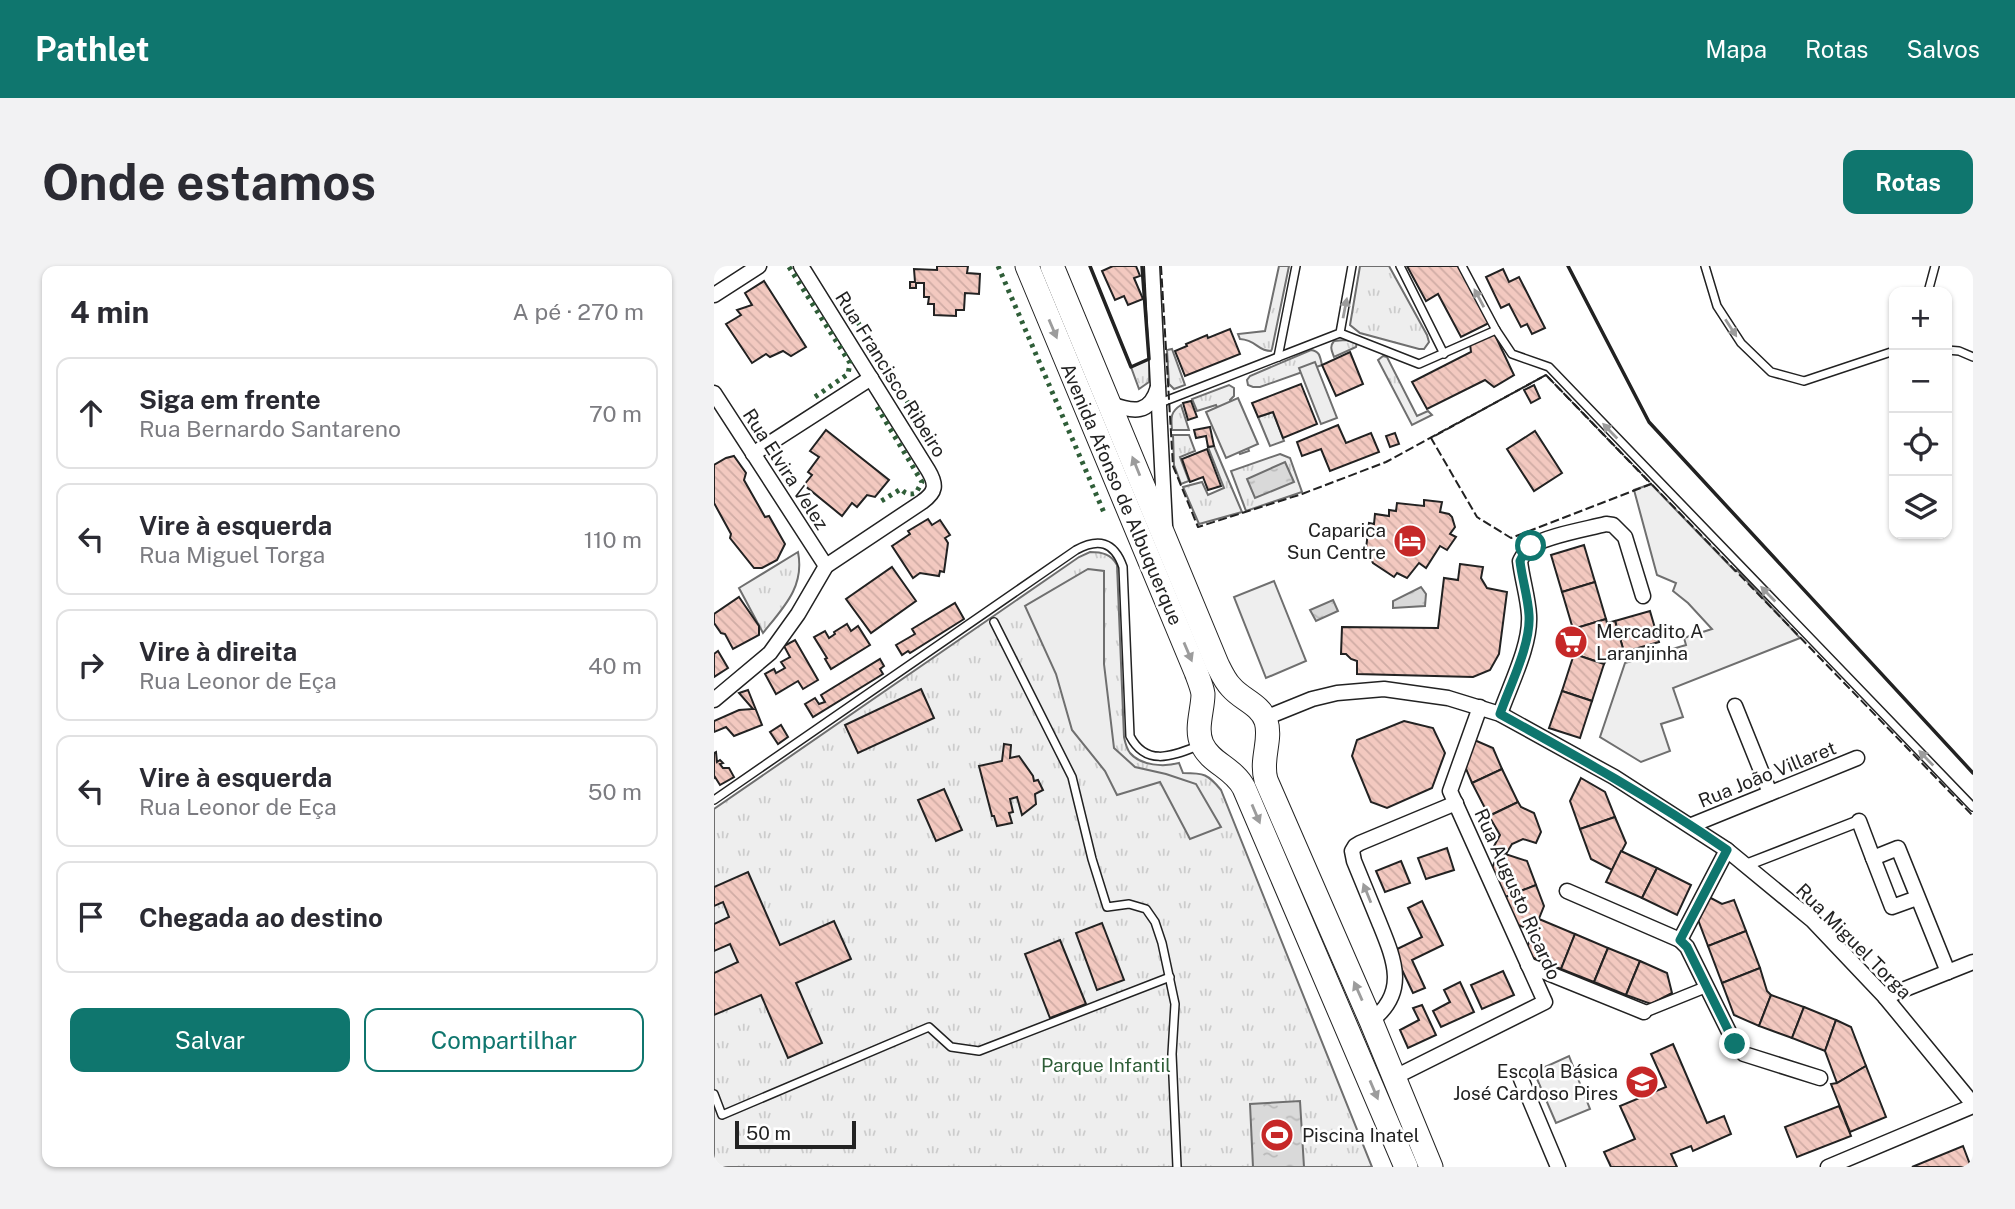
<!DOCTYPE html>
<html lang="pt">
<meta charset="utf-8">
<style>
body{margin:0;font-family:"Public Sans",sans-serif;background:#f2f2f3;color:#2b2b33}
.controls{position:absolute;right:21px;top:21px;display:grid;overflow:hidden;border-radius:14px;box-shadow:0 2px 5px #0004}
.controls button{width:63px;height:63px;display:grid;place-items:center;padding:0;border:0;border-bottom:2px solid #e1e1e2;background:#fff;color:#2b2b33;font:35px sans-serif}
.scale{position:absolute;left:21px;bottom:18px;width:121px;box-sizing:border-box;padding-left:7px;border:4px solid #222;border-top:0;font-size:19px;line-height:24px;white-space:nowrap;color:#222;-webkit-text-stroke:5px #fff;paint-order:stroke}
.stop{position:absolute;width:21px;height:21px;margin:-16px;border:5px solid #0f766e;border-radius:50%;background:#fff}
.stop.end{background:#0f766e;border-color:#fff;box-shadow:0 2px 7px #0008}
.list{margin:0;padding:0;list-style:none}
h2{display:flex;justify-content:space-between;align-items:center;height:91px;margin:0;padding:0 28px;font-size:30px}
h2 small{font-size:23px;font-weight:400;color:#7c7c81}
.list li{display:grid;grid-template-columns:46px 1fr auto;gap:21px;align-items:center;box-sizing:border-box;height:112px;margin:0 14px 14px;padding:0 14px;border:2px solid #e1e1e2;border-radius:14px}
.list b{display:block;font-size:26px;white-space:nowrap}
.list p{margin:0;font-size:23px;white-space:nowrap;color:#7c7c81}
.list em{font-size:23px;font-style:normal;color:#7c7c81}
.actions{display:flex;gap:14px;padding:21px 28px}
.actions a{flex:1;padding:16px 0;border:2px solid #0f766e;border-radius:14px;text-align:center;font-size:24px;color:#0f766e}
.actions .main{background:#0f766e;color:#fff}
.icon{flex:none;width:38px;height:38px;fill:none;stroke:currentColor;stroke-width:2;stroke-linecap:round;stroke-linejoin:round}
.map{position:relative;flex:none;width:1259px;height:901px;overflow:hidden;border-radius:14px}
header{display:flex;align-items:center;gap:42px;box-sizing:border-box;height:98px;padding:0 35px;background:#0f766e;color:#fff}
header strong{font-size:33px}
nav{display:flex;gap:38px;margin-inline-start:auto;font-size:24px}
.intro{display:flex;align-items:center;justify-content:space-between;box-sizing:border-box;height:168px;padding:0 42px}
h1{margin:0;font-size:49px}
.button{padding:18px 32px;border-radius:14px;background:#0f766e;color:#fff;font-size:24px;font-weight:700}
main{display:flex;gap:42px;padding:0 42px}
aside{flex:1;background:#fff;border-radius:14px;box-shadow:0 2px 5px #0004}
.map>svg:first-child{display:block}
.grass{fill:url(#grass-tufts);stroke:#6f6f6f;stroke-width:2}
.garden{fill:#eee;stroke:#6f6f6f;stroke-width:2}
.parking{fill:#ededed;stroke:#6f6f6f;stroke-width:2}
.water{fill:url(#water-ripples);stroke:#6f6f6f;stroke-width:2}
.building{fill:url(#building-back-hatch);stroke:#222;stroke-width:2}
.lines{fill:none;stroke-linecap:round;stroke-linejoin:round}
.service-casing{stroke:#222;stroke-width:10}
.pedestrian-casing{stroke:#222;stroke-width:13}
.minor-casing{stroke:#222;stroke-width:17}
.primary-casing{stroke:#222;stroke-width:25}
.service{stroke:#fff;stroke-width:7}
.pedestrian{stroke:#fff;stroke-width:10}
.minor{stroke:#fff;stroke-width:14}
.primary{stroke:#fff;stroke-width:23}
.hedge{stroke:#2f5e38;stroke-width:5;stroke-dasharray:3.5 5;stroke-linecap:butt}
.fence{stroke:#222;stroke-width:2;stroke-dasharray:9 3.5;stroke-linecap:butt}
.wall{stroke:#222;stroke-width:3.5}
.oneway{fill:#9c9c9c}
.route{stroke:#0f766e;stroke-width:9}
.labels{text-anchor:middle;stroke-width:5;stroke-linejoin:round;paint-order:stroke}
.street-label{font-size:19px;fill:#222;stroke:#fff}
.poi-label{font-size:19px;fill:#222;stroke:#fff;text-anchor:end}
.park-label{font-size:19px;fill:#2f5e38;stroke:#fff}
</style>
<header>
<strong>Pathlet</strong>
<nav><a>Mapa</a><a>Rotas</a><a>Salvos</a></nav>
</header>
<div class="intro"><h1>Onde estamos</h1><a class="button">Rotas</a></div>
<main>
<aside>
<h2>4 min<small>A pé · 270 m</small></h2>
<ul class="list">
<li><svg class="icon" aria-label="ahead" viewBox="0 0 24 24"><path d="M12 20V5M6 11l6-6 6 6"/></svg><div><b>Siga em frente</b><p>Rua Bernardo Santareno</p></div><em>70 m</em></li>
<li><svg class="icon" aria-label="left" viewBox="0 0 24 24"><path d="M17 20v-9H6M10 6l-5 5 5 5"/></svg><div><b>Vire à esquerda</b><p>Rua Miguel Torga</p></div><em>110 m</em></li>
<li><svg class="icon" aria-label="right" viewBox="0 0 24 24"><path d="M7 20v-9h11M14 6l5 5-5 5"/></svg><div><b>Vire à direita</b><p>Rua Leonor de Eça</p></div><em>40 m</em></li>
<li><svg class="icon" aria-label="left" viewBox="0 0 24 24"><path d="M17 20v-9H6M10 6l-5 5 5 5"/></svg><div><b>Vire à esquerda</b><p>Rua Leonor de Eça</p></div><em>50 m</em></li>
<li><svg class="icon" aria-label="arrive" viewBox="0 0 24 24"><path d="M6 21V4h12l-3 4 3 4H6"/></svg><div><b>Chegada ao destino</b></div></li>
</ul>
<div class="actions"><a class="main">Salvar</a><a>Compartilhar</a></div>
</aside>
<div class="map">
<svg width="1259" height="901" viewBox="0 0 1259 901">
<defs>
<pattern id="grass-tufts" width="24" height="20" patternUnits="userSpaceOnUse" patternTransform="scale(1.75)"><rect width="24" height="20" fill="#eee"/><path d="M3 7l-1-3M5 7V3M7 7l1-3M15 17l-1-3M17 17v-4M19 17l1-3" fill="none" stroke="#ccc"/></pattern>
<pattern id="water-ripples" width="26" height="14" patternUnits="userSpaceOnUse" patternTransform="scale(1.75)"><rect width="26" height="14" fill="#d9d9d9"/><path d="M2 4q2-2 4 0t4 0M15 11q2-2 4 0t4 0" fill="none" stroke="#bababa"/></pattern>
<pattern id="building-back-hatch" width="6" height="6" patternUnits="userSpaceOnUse" patternTransform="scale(1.75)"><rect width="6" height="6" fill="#f3c9c0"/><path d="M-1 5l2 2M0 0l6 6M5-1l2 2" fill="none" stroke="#d0aca5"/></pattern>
</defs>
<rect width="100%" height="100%" fill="#fff"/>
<g class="grass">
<path d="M565 0H575L558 83 557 85C543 85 543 74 526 73L524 68 551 65Z"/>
<path d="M646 0H675L713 69 715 76 710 83H705L646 67 636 59Z"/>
<path d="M631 74 643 76 642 81 620 91C618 85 615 81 620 75Z"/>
<path d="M458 83 471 119 460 123 455 118 453 84Z"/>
<path d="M597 84C606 85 606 91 608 99L546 121H539L534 119 533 114 536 110Z"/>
<path d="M669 90 673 91 703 150 714 145 718 149 698 159 664 94Z"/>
<path d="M435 93V116L425 123 417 101Z"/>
<path d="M515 119 520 122V130L516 134 535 185 526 188 502 139 483 145 478 133Z"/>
<path d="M467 139 475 164H458C457 152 456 146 467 139Z"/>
<path d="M559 146 570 175 556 180 544 151Z"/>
<path d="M459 169H475L481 185 466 191 475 215 467 218 460 199Z"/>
<path d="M500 180 528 246 485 258 469 221 488 216 494 229 510 222 494 181Z"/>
<path d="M566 188 576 192 588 226 532 245 517 205Z"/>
<path d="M84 286C91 321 69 342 49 367L25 322Z"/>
<path d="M376 286C388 286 397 288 403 299L410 471C411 476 413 483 416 487 427 500 450 501 465 497L469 507C490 507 494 508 507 524L658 901H0V543L365 291Z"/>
</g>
<g class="garden">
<path d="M937 218 1021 305 1023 304 1086 372 959 422 969 451 947 458 956 485 927 496 886 471 911 397 972 379 970 372 998 363 974 337 959 325 962 317 943 309 920 224Z"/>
<path d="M560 315 592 395 552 412 520 331Z"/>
<path d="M855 790 876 843 842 857 820 806Z"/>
</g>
<g class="parking">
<path d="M601 96 623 152 607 158 585 102Z"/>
<path d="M524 132 544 178 512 192 492 146Z"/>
<path d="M374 303 390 305V398L400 482 421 501 452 508 482 518 507 561 476 573 446 516 403 529 391 505 358 464 342 408 311 340Z"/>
</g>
<g class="water">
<path d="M571 196 580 216 541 232 533 213Z"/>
<path d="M707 321 712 328 711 340 679 342V335Z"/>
<path d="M619 334 624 345 602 355 596 344Z"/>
<path d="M586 835 590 901H539L536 838Z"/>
</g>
<g class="building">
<path d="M223 0H254L253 7 266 8 265 28 251 27 250 44H242V50L220 49V38H214L215 31H210V17H202V22H196V16H201L200 3 223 4Z"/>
<path d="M399 0H422L426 10 420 12 429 33 414 39 410 30 401 34 388 5Z"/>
<path d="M693 0H747L777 56 747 71 724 28 712 35Z"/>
<path d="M789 3 795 16 805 11 831 62 818 68 813 58 807 61 795 38 787 42 772 11Z"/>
<path d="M50 15 92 81 77 90 69 85 56 91 52 88 38 97 12 58 27 49 23 44 38 39 31 27Z"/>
<path d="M516 63 526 88 471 110 461 85 473 80 472 78 493 69 494 72Z"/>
<path d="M780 67 800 109 780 121 771 114 713 143 698 116 757 86 756 78Z"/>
<path d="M636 86 649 118 622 130 608 99Z"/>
<path d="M587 118 603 158 569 172 559 146 544 151 538 137Z"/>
<path d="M820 119 826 132 817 137 810 124Z"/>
<path d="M477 135 483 151 474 154 469 137Z"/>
<path d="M624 159 632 177 657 167 665 186 616 205 607 183 588 190 583 176Z"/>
<path d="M496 161 500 180 494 181 492 170 482 172 480 164Z"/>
<path d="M112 164 175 214 161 231 153 229 143 241 138 237 128 250 90 219 98 209 94 206 105 191 96 185Z"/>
<path d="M821 165 848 207 820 225 793 183Z"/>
<path d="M681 167 685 178 676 181 672 170Z"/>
<path d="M493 183 507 220 494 224 489 211 476 216 468 193Z"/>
<path d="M20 190 32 207 30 214 51 251 55 250 71 278 63 294 48 302H40L16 272 17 268 0 237V199L12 192Z"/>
<path d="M710 234 728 236 726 246 735 248 738 251 741 261 736 268 742 271 733 284 726 280 712 302 705 297 693 312 683 307 680 311 659 297 652 283 655 257 660 258 661 248 675 250V244L682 245 683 237 710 240Z"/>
<path d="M214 253 218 259 226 254 236 269 231 272 234 277 230 306 226 305 225 310 206 307 199 312 178 280 196 268 194 265Z"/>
<path d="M870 279 881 316 848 326 837 289Z"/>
<path d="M746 298 769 301 767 312 773 322 793 326 785 388 776 404 759 411 643 408V395L637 393 632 388H627L628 361 724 362 730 312 744 314Z"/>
<path d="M178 301 202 335 157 367 132 333Z"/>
<path d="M881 316 892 353 859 363 848 326Z"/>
<path d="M25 331 45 360V369L19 383 11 368 7 367 0 357V348Z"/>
<path d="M241 337 250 353 196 387 194 385 188 389 182 379 201 368 198 363Z"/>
<path d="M936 345 945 376 910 386 901 355Z"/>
<path d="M892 353 893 357 901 355 910 386 894 391 890 398 860 388 865 376 859 363Z"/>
<path d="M133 358 137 365 144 360 156 379 117 403 111 393 113 392 100 371 111 365 115 372 121 368 120 366Z"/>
<path d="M81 374 104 414 89 423 84 415 62 428 51 408 60 403 62 407 71 402 67 396 76 391 70 380Z"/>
<path d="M4 385 14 402 0 411V388Z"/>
<path d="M860 388 890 398 878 435 848 425Z"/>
<path d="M166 393 170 400 166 403 169 408 99 451 91 438 101 432 105 438 111 436 107 429Z"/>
<path d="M207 423 220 452 144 487 131 459Z"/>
<path d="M34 424 48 459 20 470 12 461 0 466V455L25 444 39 443 25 427Z"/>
<path d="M848 425 878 435 866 472 835 462Z"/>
<path d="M690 455 719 462 731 487 718 522 673 542 657 536 638 490 643 474Z"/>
<path d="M67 459 74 471 64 478 56 466Z"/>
<path d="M758 473 779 482 788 503 758 517 750 498Z"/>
<path d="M290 478 297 479 296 492 305 490 319 510 320 515 324 514 329 524 321 528 322 538 308 549 303 531 296 533 299 546 295 547 298 557 283 560 280 550H278L265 500 288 495Z"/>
<path d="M2 486 3 496 6 494 9 497 6 498 9 502H15L20 511 6 519 1 511 0 512V487Z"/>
<path d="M788 503 804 536 775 550 758 517Z"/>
<path d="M867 512 891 526 901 551 866 563 856 535Z"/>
<path d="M230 523 248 564 222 575 204 534Z"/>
<path d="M804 536 807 541 820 547 827 566 822 577 809 573 798 578 792 588 778 584 786 569 775 550Z"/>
<path d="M901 551 912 577 898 604 877 593 866 563Z"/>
<path d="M733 582 740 604 712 613 704 592Z"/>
<path d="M907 585 943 602 928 632 892 616Z"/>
<path d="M785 586 813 595 822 619 789 632 778 602Z"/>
<path d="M687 595 696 617 671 626 662 605Z"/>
<path d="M943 602 977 619 963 649 928 632Z"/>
<path d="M34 606 66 679 120 655 137 693 82 717 108 777 74 792 47 729 0 749V707L24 696 16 678 0 685V658L15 651 9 636 0 640V621Z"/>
<path d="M822 619 830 640 820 665 799 657 789 632Z"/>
<path d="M993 630 1008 638 1020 634 1032 665 994 680 983 651Z"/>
<path d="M708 635 729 679 698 694 711 722 699 727 679 685 708 671 694 642Z"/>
<path d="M825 653 861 668 847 703 810 688Z"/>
<path d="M388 657 410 714 383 724 362 667Z"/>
<path d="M1032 665 1046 702 1008 717 994 680Z"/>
<path d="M861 668 894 682 880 716 847 703Z"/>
<path d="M346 674 372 738 336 752 311 688Z"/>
<path d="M894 682 926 695 912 729 880 716Z"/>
<path d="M926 695 953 707 958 727 937 738 912 729Z"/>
<path d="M1046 702 1053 725 1057 729 1045 760 1020 749 1008 717Z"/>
<path d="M789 705 800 729 768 743 757 719Z"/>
<path d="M746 716 760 746 727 761 719 745 736 736 730 724Z"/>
<path d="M1057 729 1090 741 1078 772 1045 760Z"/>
<path d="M708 739 722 769 694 782 686 764 705 754 699 742Z"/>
<path d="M1090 741 1122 754 1111 785 1078 772Z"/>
<path d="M1122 754 1137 761 1152 800 1123 817 1111 785Z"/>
<path d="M959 778 993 857 1010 850 1017 868 979 885 977 880 957 888 963 901H897L890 886 921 873 906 840 952 821 937 788Z"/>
<path d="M1152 800 1172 851 1136 866 1117 818 1123 817Z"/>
<path d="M1125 840 1137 870 1083 891 1071 861Z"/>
<path d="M1249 880 1257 901H1198Z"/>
</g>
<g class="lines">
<defs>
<g id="service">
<path d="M686 0 730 88"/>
<path d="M748 0 782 64 798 88 835 101 1259 541"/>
<path d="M991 0 1003 40 1027 77 1057 106 1090 115 1180 85"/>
<path d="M1214 26 1221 0"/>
<path d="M626 67 705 98 782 64"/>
<path d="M1233 84 1245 85 1259 91"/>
<path d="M564 91 582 0"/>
<path d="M446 137 626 67 638 0"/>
<path d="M280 356 358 511 378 593 393 641 415 638 432 643 441 656 448 677 461 738 458 788 463 901"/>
<path d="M0 534 362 284C384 272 400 275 409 301L416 470C432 501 458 490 484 480"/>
<path d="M0 828 8 849 215 761 237 781 265 785 456 711"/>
</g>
<g id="pedestrian">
<path d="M1032 599 1145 555"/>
<path d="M930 746 992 721"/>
</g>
<g id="minor">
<path d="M438 0 451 260"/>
<path d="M0 29 45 0"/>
<path d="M0 127 112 300"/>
<path d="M397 138C419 146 436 149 444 121"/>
<path d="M39 188 157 112"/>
<path d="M0 434 56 387 84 348 112 300 208 236C222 226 223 219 214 204L87 0"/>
<path d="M1021 440 1056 527"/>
<path d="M786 448C796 419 817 379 815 349 814 331 808 313 806 295 809 290 811 285 816 281 831 270 873 263 892 258L899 259 911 271 929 330"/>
<path d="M551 452 598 433 623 427 670 423 734 432 786 448 900 511 1013 584 1098 654 1171 731 1259 838"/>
<path d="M1145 555 1159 592"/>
<path d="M978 559 1143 492"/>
<path d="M1013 584 966 674 973 681 1021 778 1030 788 1106 812"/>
<path d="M853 625 966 674"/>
<path d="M1203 632 1178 641 1159 592 1184 582 1234 706"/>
<path d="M814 699 930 746"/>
<path d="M1171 731 1259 696"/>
<path d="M657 755C695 726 680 693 665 656 657 636 648 615 640 595L638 585 641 580 646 577 742 537"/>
<path d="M679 812 831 736 736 525 766 441"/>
<path d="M807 813 844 901"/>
<path d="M1114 901 1259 840"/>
</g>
<g id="primary">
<path d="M313 0 482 406C485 414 488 421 489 428 489 444 481 463 488 478 496 497 520 502 530 522L692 901"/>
<path d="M338 0 503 398C507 406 511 415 517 421 528 434 546 438 552 455 558 474 546 493 552 514L657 755 717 901"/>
</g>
</defs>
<use href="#service" class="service-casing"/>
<use href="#pedestrian" class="pedestrian-casing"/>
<use href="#minor" class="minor-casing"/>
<use href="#primary" class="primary-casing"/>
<use href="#service" class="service"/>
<use href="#pedestrian" class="pedestrian"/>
<use href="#minor" class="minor"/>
<use href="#primary" class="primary"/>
<g class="hedge">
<path d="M284 0 391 249"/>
<path d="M75 1 136 97 134 108 98 133"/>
<path d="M130 34 221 180"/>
<path d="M163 141 208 216 202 227C196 229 191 228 187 223L164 237"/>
</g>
<g class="fence">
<path d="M447 0 459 200 484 261 588 228 672 196 832 109 1259 550"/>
<path d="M832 109 937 218 797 272 763 251 717 172Z"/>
</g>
<g class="wall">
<path d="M376 0 417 101 435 93 428 0"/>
<path d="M854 0 935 156 1259 507"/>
</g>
</g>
<defs><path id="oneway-solid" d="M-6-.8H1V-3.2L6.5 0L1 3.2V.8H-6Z" transform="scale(1.75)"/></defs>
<g class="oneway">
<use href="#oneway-solid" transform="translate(765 32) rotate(-118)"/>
<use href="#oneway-solid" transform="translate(631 42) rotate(-79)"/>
<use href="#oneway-solid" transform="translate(1017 62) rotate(57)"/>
<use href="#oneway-solid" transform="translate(339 63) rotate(67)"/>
<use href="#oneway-solid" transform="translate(896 165) rotate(-134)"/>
<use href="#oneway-solid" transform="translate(422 200) rotate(-112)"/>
<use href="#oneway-solid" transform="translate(1054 328) rotate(-134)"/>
<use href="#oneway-solid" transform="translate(474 386) rotate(67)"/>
<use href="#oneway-solid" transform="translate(1212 492) rotate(-134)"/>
<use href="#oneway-solid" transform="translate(542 548) rotate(67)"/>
<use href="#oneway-solid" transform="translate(653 627) rotate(-112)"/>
<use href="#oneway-solid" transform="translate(644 725) rotate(-114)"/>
<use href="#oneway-solid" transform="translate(660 824) rotate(67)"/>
</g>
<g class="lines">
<path class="route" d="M817 280 810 287 806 295C808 313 814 331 815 349 817 379 796 419 786 448 864 491 940 533 1013 584L966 674 973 681 1021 778"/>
</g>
<defs>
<symbol id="hotel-disc" viewBox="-11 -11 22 22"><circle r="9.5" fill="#c62828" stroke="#fff"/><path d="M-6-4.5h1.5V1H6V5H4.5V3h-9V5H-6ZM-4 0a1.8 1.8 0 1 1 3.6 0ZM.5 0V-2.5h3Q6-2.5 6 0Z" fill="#fff"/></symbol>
<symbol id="supermarket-disc" viewBox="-11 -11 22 22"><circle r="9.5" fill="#c62828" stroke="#fff"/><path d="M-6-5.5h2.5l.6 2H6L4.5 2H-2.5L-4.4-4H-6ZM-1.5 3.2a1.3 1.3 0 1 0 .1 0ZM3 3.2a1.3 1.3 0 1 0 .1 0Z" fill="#fff"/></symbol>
<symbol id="school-disc" viewBox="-11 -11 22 22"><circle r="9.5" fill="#c62828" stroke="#fff"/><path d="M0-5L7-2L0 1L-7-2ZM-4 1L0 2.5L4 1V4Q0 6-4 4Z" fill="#fff"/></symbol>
<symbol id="stadium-disc" viewBox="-11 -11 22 22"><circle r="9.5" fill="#c62828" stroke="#fff"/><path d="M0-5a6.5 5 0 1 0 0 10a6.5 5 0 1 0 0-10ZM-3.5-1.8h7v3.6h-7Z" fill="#fff"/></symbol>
</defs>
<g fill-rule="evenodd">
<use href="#hotel-disc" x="677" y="256" width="38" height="38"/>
<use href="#supermarket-disc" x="838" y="357" width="38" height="38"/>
<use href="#school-disc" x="909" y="797" width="38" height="38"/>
<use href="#stadium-disc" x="544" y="850" width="38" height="38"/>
</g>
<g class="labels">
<g class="street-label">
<text transform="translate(177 108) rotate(58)" y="7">Rua Francisco Ribeiro</text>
<text transform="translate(72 203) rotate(57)" y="7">Rua Elvira Velez</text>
<text transform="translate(408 228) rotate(67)" y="7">Avenida Afonso de Albuquerque</text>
<text transform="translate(1053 508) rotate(-22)" y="7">Rua João Villaret</text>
<text transform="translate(804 628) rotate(66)" y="7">Rua Augusto Ricardo</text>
<text transform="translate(1140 675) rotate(45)" y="7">Rua Miguel Torga</text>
</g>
<g class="poi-label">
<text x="672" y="271">Caparica<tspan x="672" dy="22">Sun Centre</tspan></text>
<text x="882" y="372" text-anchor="start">Mercadito A<tspan x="882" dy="22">Laranjinha</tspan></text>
<text x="904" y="812">Escola Básica<tspan x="904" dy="22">José Cardoso Pires</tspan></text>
<text x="588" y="876" text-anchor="start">Piscina Inatel</text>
</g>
<g class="park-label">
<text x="392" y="806">Parque Infantil</text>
</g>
</g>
</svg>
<div class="controls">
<button>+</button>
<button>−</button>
<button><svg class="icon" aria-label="locate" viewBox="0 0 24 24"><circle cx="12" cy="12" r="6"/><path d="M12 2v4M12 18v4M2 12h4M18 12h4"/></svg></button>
<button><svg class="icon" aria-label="layers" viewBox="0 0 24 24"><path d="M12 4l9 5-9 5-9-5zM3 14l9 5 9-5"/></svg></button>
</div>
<div class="scale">50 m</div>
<div class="stop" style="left:817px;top:280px"></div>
<div class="stop end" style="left:1021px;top:778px"></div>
</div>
</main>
